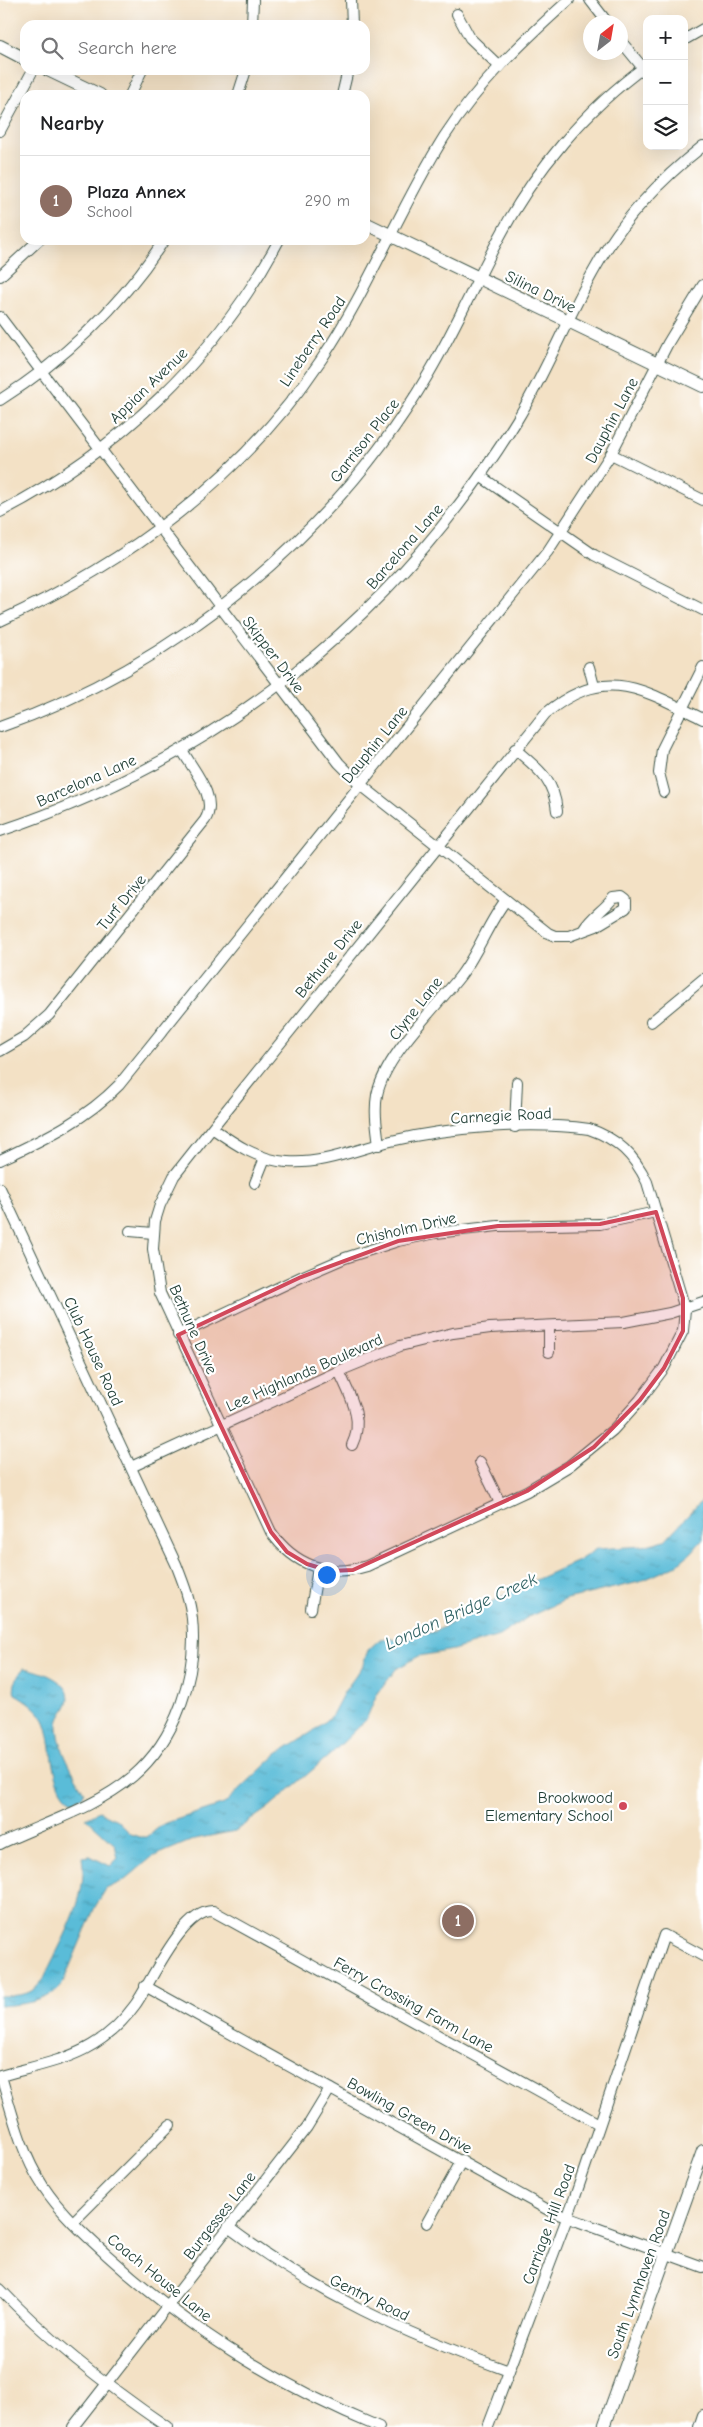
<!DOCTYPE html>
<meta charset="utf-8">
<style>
body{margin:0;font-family:"Comic Neue",sans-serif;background:#f2f2f2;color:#202124}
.controls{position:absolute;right:15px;top:15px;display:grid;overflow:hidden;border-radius:10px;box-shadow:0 5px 20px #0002}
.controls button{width:45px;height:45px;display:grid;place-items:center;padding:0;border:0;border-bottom:1px solid #e0e0e0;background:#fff;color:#202124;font:25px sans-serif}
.compass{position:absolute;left:583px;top:15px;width:45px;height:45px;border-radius:50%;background:#fff;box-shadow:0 5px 20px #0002;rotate:31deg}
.you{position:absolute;left:326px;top:1574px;width:18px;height:18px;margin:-12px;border:4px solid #fff;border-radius:50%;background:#1a73e8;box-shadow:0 0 0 8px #1a73e833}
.badge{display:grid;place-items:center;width:32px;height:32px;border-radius:50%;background:#0f766e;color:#fff;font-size:16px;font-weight:700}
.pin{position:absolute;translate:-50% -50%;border:2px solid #fff;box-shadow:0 1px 5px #0006}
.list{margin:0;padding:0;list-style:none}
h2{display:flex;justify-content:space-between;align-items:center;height:65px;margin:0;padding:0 20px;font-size:21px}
h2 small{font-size:16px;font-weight:400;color:#757577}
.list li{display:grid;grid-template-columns:32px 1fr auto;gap:15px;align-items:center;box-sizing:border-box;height:90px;padding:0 20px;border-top:1px solid #e0e0e0}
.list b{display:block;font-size:19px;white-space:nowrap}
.list p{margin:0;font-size:16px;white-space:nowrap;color:#757577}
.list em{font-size:16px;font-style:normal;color:#757577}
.icon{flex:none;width:28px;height:28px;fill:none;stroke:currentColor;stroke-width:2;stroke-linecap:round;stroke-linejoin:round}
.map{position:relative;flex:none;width:703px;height:2427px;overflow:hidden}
.search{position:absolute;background:#fff;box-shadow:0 5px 20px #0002;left:20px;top:20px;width:350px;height:55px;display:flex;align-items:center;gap:12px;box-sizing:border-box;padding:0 18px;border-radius:15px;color:#757577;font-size:19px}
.panel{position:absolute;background:#fff;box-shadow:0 5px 20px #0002;left:20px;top:90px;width:350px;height:155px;border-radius:15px}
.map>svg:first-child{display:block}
.water{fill:url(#water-ripples);stroke:#3c7c86}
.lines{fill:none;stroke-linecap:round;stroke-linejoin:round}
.minor-casing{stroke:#3f564a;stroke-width:12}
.tertiary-casing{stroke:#3f564a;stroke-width:14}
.minor{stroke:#fff;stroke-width:10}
.tertiary{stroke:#fff;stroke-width:12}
.marked{fill:#d1495b;fill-opacity:0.2;stroke:#d1495b;stroke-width:4;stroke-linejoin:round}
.poi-dot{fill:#d1495b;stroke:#fff;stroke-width:2}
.labels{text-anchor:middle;stroke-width:4.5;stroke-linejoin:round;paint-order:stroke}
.street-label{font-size:16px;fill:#1f3d34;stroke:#fff}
.poi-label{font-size:16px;fill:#1f3d34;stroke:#fff;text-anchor:end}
.water-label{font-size:18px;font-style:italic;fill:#316365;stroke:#fff}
</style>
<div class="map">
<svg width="703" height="2427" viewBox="0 0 703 2427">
<defs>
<pattern id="water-ripples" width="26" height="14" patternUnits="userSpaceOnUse" patternTransform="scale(1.25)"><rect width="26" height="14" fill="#5abcd8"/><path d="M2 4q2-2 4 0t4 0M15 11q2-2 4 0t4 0" fill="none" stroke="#4a9ab0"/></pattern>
</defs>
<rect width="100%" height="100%" fill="#fff"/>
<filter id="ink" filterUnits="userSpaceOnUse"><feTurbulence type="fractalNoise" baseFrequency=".02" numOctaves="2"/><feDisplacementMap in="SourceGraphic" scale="10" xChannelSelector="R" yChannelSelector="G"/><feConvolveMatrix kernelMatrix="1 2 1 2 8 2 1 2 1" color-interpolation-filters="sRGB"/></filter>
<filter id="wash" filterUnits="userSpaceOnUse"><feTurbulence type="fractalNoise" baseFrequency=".0096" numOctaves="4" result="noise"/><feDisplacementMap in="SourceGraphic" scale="20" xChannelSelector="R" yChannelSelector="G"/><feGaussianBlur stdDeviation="1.12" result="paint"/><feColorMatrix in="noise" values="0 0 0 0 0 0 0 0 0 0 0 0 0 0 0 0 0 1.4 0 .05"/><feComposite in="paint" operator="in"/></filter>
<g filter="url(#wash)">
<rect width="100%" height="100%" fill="#f3e1c5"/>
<g class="water">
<path d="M703 1499V1539L692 1552 675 1566 639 1582 567 1599 528 1617 499 1636 453 1650 419 1656 396 1669 376 1696 366 1720 331 1754 268 1808 235 1831 195 1839 152 1857 125 1880 106 1889 95 1907 61 1987C44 2003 22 2004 0 2006V1996C20 1995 30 1997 43 1980 60 1942 89 1900 82 1857L90 1856 110 1866 118 1858 115 1845 86 1818 99 1811 117 1820 131 1834 139 1837H147L163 1824 224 1804 277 1754 312 1732 332 1715 344 1692 362 1667 368 1650 380 1639 388 1638 398 1641 436 1631 522 1586 578 1561 596 1549 643 1546 665 1540Z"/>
<path d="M24 1668C39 1670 75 1682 68 1703 65 1712 57 1717 58 1728 60 1753 73 1771 84 1792L83 1796 73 1801C50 1791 54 1739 44 1720 38 1709 26 1700 15 1694 12 1686 18 1674 24 1668Z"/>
</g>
</g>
<g filter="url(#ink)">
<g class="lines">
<defs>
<g id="minor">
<path d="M351 0 352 25"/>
<path d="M590 0 607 22"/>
<path d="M457 14 470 38 499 66"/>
<path d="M252 25 253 0"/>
<path d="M620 40 643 68"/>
<path d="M684 40 703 29"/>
<path d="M130 95 142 70"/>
<path d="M238 95 246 70"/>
<path d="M342 95 348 70"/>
<path d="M0 131 33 70"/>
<path d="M0 276 39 240"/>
<path d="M0 317 339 763 361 785 548 933 555 936H569L596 926 626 908V900L622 897 613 898C604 910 592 916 584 929"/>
<path d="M0 400C65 359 122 304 164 240"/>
<path d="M611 454 703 500"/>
<path d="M480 476 594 555 703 610"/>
<path d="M0 512C118 451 216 358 279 240"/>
<path d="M0 621C127 563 242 478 321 360 369 289 399 209 444 137 478 84 523 41 569 0"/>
<path d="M589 667 594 686"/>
<path d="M0 727C174 667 337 532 429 373 455 329 475 283 499 238 534 171 586 109 647 65"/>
<path d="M515 749C538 769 554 779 557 811"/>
<path d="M664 792 659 773 662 749 703 667"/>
<path d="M0 831C219 758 396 617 517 420 547 371 567 317 596 267 622 220 661 179 703 146"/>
<path d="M651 1022 703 979"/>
<path d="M0 1051 24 1037 49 1015 205 820C219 798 193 770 182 750"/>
<path d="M515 1127 517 1082"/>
<path d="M212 1128C235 1144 258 1160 287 1162 323 1165 357 1149 391 1141 449 1127 531 1121 589 1129 618 1139 634 1155 647 1182L685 1309 683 1331 664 1368 640 1400 613 1430 569 1466 527 1491 367 1566C328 1578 294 1565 271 1532L160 1293 153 1249 155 1221 160 1205 174 1176 212 1128 545 714C605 664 642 689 703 719"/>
<path d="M379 1145C377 1128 374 1112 377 1095 385 1055 436 1008 461 975 479 951 488 923 506 900"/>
<path d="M0 1160C44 1139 85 1120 119 1085L548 551 611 454 668 343 703 285"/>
<path d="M255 1183 265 1158"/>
<path d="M0 1188 176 1564C183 1582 190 1599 192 1619 198 1675 176 1740 132 1777 95 1808 44 1823 0 1844"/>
<path d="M130 1231 153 1233"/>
<path d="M178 1335 301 1277 345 1258 398 1241 436 1233 498 1226 600 1224 656 1212"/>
<path d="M549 1352V1326"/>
<path d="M339 1371C349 1394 365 1419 352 1445"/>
<path d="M480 1462 500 1503"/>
<path d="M131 1467 339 1371 400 1346 453 1333 490 1328 624 1322 670 1313 703 1302"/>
<path d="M311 1609 318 1568"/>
<path d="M145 1986 550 2211 703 2267"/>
<path d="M0 2076C57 2060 98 2056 135 2005 151 1983 182 1910 213 1911L599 2124"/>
<path d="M1 2076C12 2113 21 2153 43 2186 60 2212 84 2234 107 2255 187 2328 279 2386 379 2427"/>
<path d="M73 2222 170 2125"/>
<path d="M427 2223 462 2160"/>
<path d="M228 2227C319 2295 403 2333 509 2371"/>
<path d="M0 2289C50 2342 107 2386 167 2427"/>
<path d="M73 2427 307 2127 330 2089"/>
<path d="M488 2427 575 2197 664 1935 703 1956"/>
<path d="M699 2427 703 2415"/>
</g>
<g id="tertiary">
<path d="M0 46 25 59"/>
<path d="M48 70 100 95"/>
<path d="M365 223 703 386"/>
<path d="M604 2427 703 2151"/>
</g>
</defs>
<use href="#minor" class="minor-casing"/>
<use href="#tertiary" class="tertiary-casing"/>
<use href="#minor" class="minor"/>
<use href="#tertiary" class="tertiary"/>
</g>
</g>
<path class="marked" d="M656 1212 683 1298V1331L664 1368 640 1400 594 1447 527 1491 353 1570 330 1571 307 1564 287 1552 271 1532 178 1335 301 1277 398 1241 498 1226 600 1224Z"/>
<circle class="poi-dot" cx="623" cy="1806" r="5"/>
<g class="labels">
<g class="street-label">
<text transform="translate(541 291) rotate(26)" y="6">Silina Drive</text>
<text transform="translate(312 341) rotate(-56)" y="6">Lineberry Road</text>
<text transform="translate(148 385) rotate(-44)" y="6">Appian Avenue</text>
<text transform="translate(611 420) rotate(-62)" y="6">Dauphin Lane</text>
<text transform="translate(364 440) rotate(-52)" y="6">Garrison Place</text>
<text transform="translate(404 546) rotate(-49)" y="6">Barcelona Lane</text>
<text transform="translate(274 654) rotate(53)" y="6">Skipper Drive</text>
<text transform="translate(374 744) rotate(-51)" y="6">Dauphin Lane</text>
<text transform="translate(86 780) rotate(-24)" y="6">Barcelona Lane</text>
<text transform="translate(121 902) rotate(-51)" y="6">Turf Drive</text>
<text transform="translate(328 958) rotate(-51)" y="6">Bethune Drive</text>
<text transform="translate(415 1008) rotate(-52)" y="6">Clyne Lane</text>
<text transform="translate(501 1115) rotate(-3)" y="6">Carnegie Road</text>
<text transform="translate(406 1228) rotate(-13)" y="6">Chisholm Drive</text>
<text transform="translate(194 1329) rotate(66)" y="6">Bethune Drive</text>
<text transform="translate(94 1351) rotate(65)" y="6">Club House Road</text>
<text transform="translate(304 1372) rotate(-24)" y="6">Lee Highlands Boulevard</text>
<text transform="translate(414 2004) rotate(29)" y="6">Ferry Crossing Farm Lane</text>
<text transform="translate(410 2115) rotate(29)" y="6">Bowling Green Drive</text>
<text transform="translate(219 2215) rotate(-52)" y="6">Burgesses Lane</text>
<text transform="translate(548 2224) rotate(-70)" y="6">Carriage Hill Road</text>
<text transform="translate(160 2277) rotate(39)" y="6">Coach House Lane</text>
<text transform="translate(638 2284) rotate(-70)" y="6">South Lynnhaven Road</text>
<text transform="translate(370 2297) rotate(26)" y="6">Gentry Road</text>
</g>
<g class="poi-label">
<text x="613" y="1803">Brookwood<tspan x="613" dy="18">Elementary School</tspan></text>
</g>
<g class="water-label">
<text transform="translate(461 1611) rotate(-24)" y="6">London Bridge Creek</text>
</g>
</g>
</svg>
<div class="controls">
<button>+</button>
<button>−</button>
<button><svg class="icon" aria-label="layers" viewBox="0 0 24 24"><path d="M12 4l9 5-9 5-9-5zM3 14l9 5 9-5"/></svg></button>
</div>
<svg class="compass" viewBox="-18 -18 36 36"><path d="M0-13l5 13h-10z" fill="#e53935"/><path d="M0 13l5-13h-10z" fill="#757577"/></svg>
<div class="you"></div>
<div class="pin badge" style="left:458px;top:1921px;background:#8d6e63">1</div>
<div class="search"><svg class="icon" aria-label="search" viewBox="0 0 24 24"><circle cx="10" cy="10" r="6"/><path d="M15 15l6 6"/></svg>Search here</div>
<section class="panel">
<h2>Nearby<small></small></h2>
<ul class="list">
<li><span class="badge" style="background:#8d6e63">1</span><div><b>Plaza Annex</b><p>School</p></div><em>290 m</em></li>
</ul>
</section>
</div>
